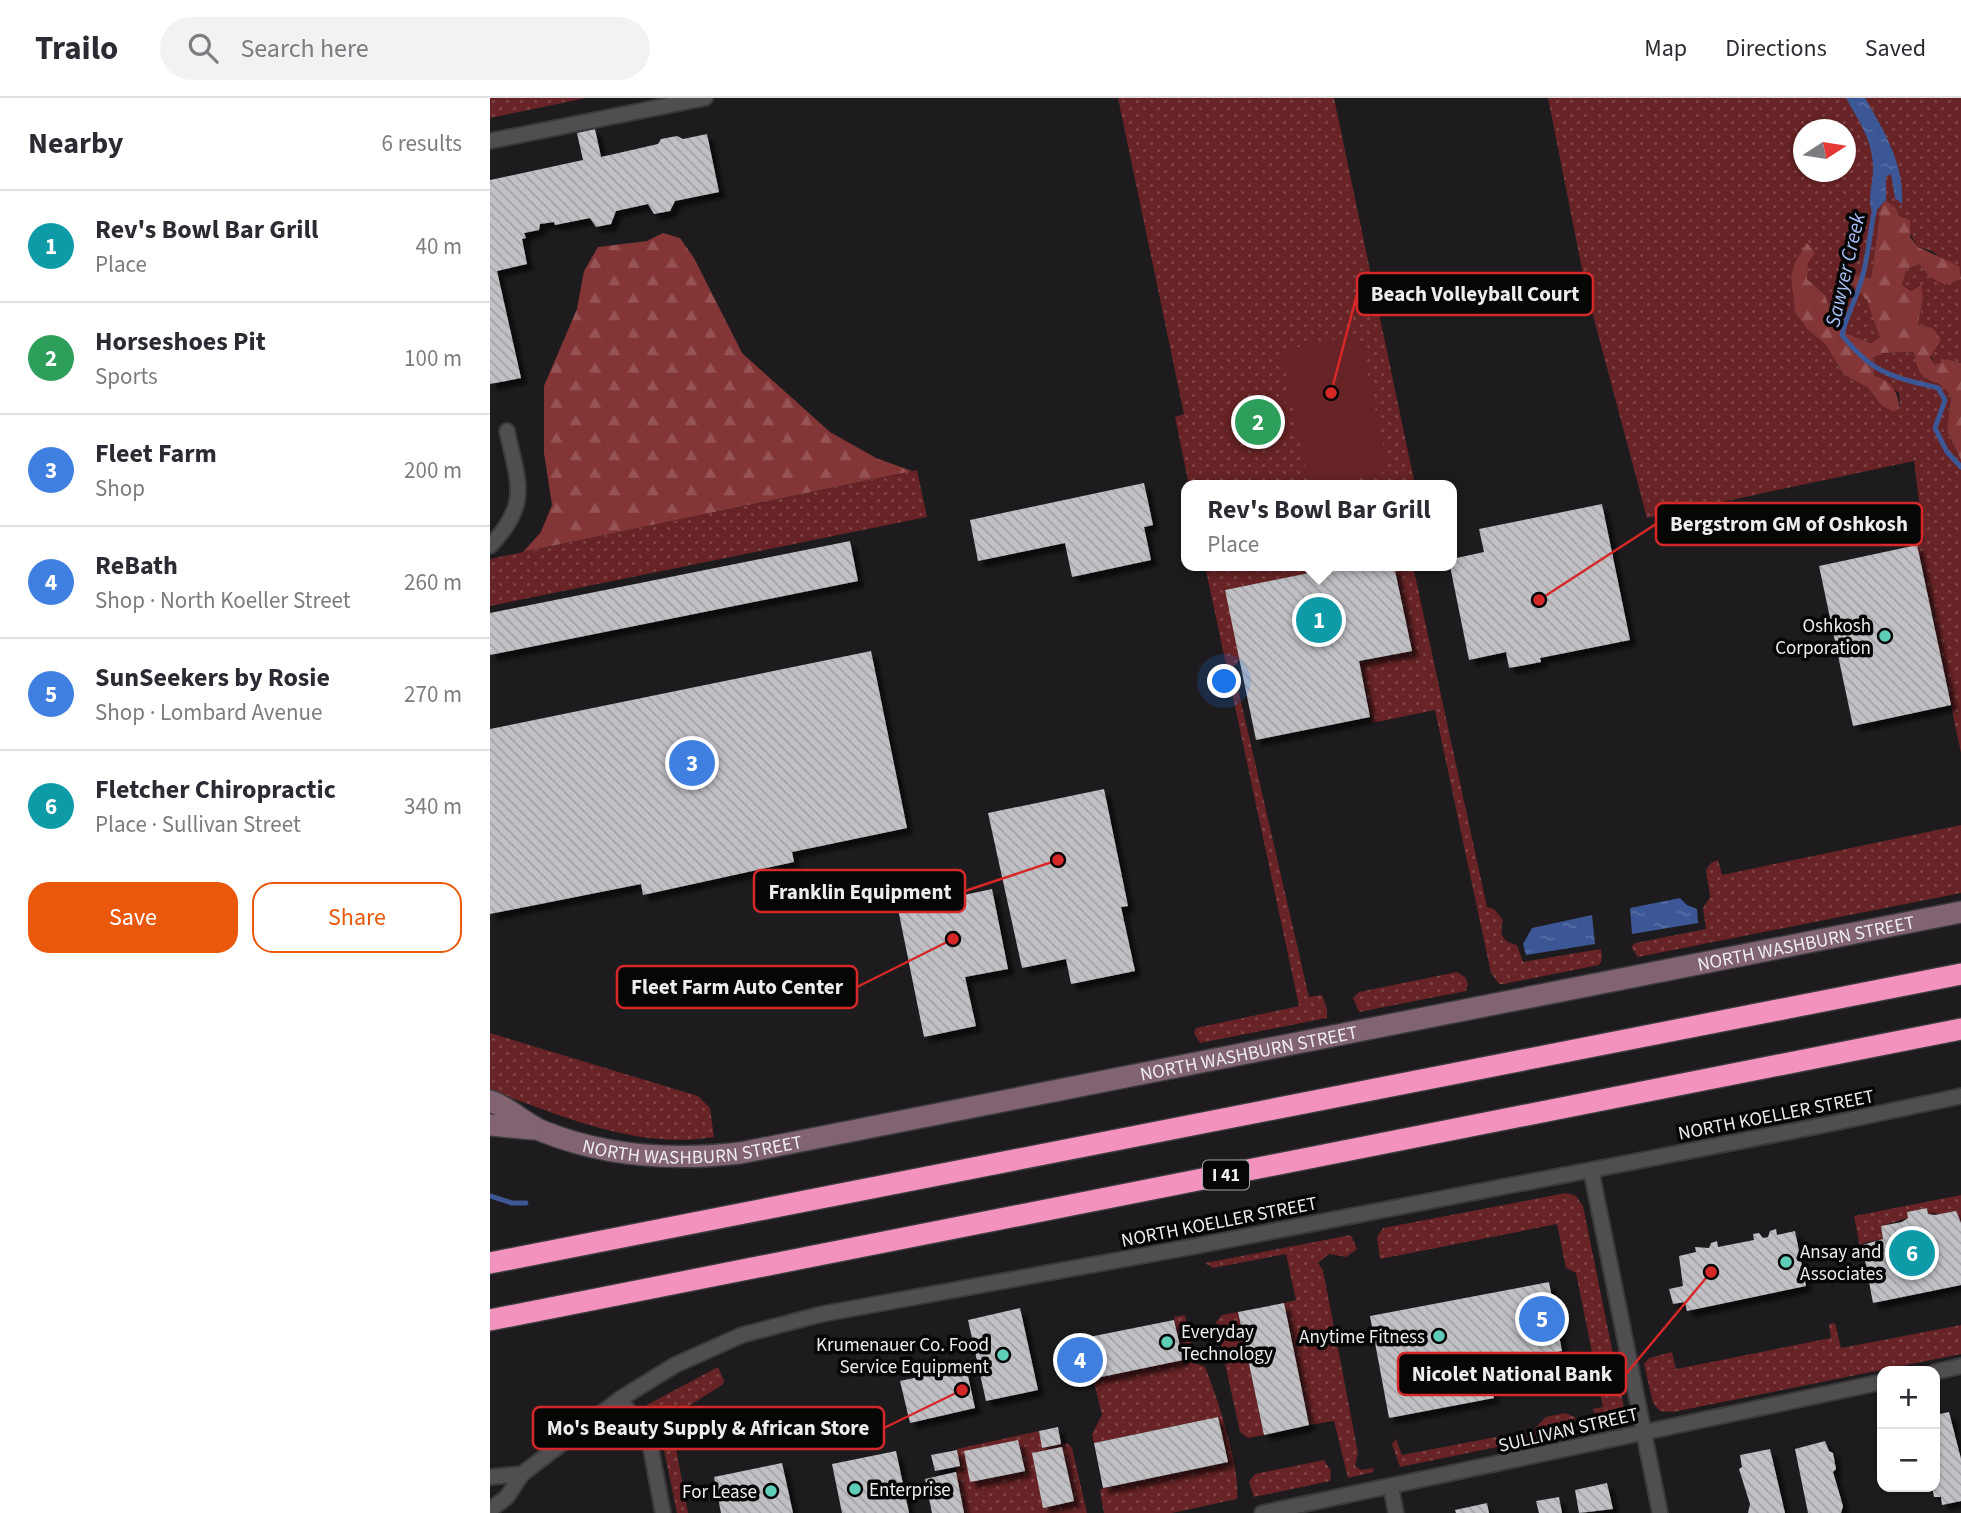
<!DOCTYPE html>
<meta charset="utf-8">
<style>
body{margin:0;font-family:"Source Sans 3",sans-serif;background:#f2f2f3;color:#2b2b33}
.controls{position:absolute;right:21px;bottom:21px;display:grid;overflow:hidden;border-radius:14px;box-shadow:0 2px 5px #0004}
.controls button{width:63px;height:63px;display:grid;place-items:center;padding:0;border:0;border-bottom:2px solid #e1e1e2;background:#fff;color:#2b2b33;font:35px sans-serif}
.compass{position:absolute;left:1303px;top:21px;width:63px;height:63px;border-radius:50%;background:#fff;box-shadow:0 2px 5px #0004;rotate:78deg}
.you{position:absolute;left:735px;top:584px;width:24px;height:24px;margin:-18px;border:5px solid #fff;border-radius:50%;background:#1a73e8;box-shadow:0 0 0 10px #1a73e833}
.badge{display:grid;place-items:center;width:46px;height:46px;border-radius:50%;background:#ea580c;color:#fff;font-size:23px;font-weight:700}
.pin{position:absolute;translate:-50% -50%;border:4px solid #fff;box-shadow:0 2px 7px #0006}
.popup{position:absolute;left:691px;top:382px;width:276px;height:91px;box-sizing:border-box;display:grid;place-content:center;border-radius:14px;background:#fff;filter:drop-shadow(0 2px 5px #0005);font-size:23px;white-space:nowrap;color:#7c7c81}
.popup b{font-size:26px;color:#2b2b33}
.popup::after{content:'';position:absolute;left:50%;top:100%;margin-left:-14px;border:14px solid transparent;border-top-color:#fff}
.list{margin:0;padding:0;list-style:none}
h2{display:flex;justify-content:space-between;align-items:center;height:91px;margin:0;padding:0 28px;font-size:30px}
h2 small{font-size:23px;font-weight:400;color:#7c7c81}
.list li{display:grid;grid-template-columns:46px 1fr auto;gap:21px;align-items:center;box-sizing:border-box;height:112px;padding:0 28px;border-top:2px solid #e1e1e2}
.list b{display:block;font-size:26px;white-space:nowrap}
.list p{margin:0;font-size:23px;white-space:nowrap;color:#7c7c81}
.list em{font-size:23px;font-style:normal;color:#7c7c81}
.actions{display:flex;gap:14px;padding:21px 28px}
.actions a{flex:1;padding:16px 0;border:2px solid #ea580c;border-radius:21px;text-align:center;font-size:24px;color:#ea580c}
.actions .main{background:#ea580c;color:#fff}
.icon{flex:none;width:38px;height:38px;fill:none;stroke:currentColor;stroke-width:2;stroke-linecap:round;stroke-linejoin:round}
.map{position:relative;flex:none;width:1471px;height:1415px;overflow:hidden}
header{display:flex;align-items:center;gap:42px;box-sizing:border-box;height:98px;padding:0 35px;background:#fff;border-bottom:2px solid #e1e1e2}
header strong{font-size:33px}
nav{display:flex;gap:38px;margin-inline-start:auto;font-size:24px}
.search{width:490px;height:63px;background:#f2f2f3;display:flex;align-items:center;gap:18px;box-sizing:border-box;padding:0 24px;border-radius:38px;color:#7c7c81;font-size:26px}
main{display:flex}
aside{flex:1;background:#fff}
.map>svg:first-child{display:block}
.grass{fill:url(#grass-dots);fill-rule:evenodd}
.forest{fill:url(#forest-firs)}
.pitch{fill:#672325}
.water{fill:url(#water-ripples)}
.lines{fill:none;stroke-linecap:round;stroke-linejoin:round}
.stream{stroke:#3c5796;stroke-width:5}
.building{fill:url(#building-back-hatch);filter:url(#shadow)}
.street-casing{stroke:#3a393b;stroke-width:18}
.secondary-casing{stroke:#3a393b;stroke-width:24}
.highway-casing{stroke:#3a393b;stroke-width:24}
.street{stroke:#514e51;stroke-width:14}
.secondary{stroke:#826371;stroke-width:21}
.highway{stroke:#f393bd;stroke-width:21}
.poi-dot{fill:#5eceb8;stroke:#070607;stroke-width:2.5}
.labels{text-anchor:middle;stroke-width:7;stroke-linejoin:round;paint-order:stroke}
.shield{fill:#070607;stroke:#a8a7a9;stroke-width:2}
.shield-label{font-size:18px;font-weight:bold;fill:#edecee}
.poi-label{font-size:19px;fill:#edecee;stroke:#070607;text-anchor:end}
.street-label{font-size:19px;fill:#edecee;stroke:#070607}
.water-label{font-size:21px;font-style:italic;fill:#a7c0f7;stroke:#070607}
.leader{fill:none;stroke:#d62828;stroke-width:2.5}
.callout-dot{fill:#d62828;stroke:#070607;stroke-width:2.5}
.callout{fill:#070607;stroke:#d62828;stroke-width:2.5}
.callout-label{font-size:21px;text-anchor:middle;font-weight:bold;fill:#edecee}
</style>
<header>
<strong>Trailo</strong>
<div class="search"><svg class="icon" aria-label="search" viewBox="0 0 24 24"><circle cx="10" cy="10" r="6"/><path d="M15 15l6 6"/></svg>Search here</div>
<nav><a>Map</a><a>Directions</a><a>Saved</a></nav>
</header>
<main>
<aside>
<h2>Nearby<small>6 results</small></h2>
<ul class="list">
<li><span class="badge" style="background:#0f9aa8">1</span><div><b>Rev's Bowl Bar Grill</b><p>Place</p></div><em>40 m</em></li>
<li><span class="badge" style="background:#2e9e5b">2</span><div><b>Horseshoes Pit</b><p>Sports</p></div><em>100 m</em></li>
<li><span class="badge" style="background:#3f7fe0">3</span><div><b>Fleet Farm</b><p>Shop</p></div><em>200 m</em></li>
<li><span class="badge" style="background:#3f7fe0">4</span><div><b>ReBath</b><p>Shop · North Koeller Street</p></div><em>260 m</em></li>
<li><span class="badge" style="background:#3f7fe0">5</span><div><b>SunSeekers by Rosie</b><p>Shop · Lombard Avenue</p></div><em>270 m</em></li>
<li><span class="badge" style="background:#0f9aa8">6</span><div><b>Fletcher Chiropractic</b><p>Place · Sullivan Street</p></div><em>340 m</em></li>
</ul>
<div class="actions"><a class="main">Save</a><a>Share</a></div>
</aside>
<div class="map">
<svg width="1471" height="1415" viewBox="0 0 1471 1415">
<defs>
<pattern id="grass-dots" width="8" height="8" patternUnits="userSpaceOnUse" patternTransform="scale(1.75)"><rect width="8" height="8" fill="#672325"/><path d="M2 2h.1M6 6h.1" fill="none" stroke="#7d4345" stroke-width="1.8" stroke-linecap="round"/></pattern>
<pattern id="forest-firs" width="22" height="20" patternUnits="userSpaceOnUse" patternTransform="scale(1.75)"><rect width="22" height="20" fill="#843637"/><path d="M5 1l3.5 6h-7zM16 11l3.5 6h-7z" fill="#965354"/></pattern>
<pattern id="water-ripples" width="26" height="14" patternUnits="userSpaceOnUse" patternTransform="scale(1.75)"><rect width="26" height="14" fill="#3c5796"/><path d="M2 4q2-2 4 0t4 0M15 11q2-2 4 0t4 0" fill="none" stroke="#586fa5"/></pattern>
<pattern id="building-back-hatch" width="6" height="6" patternUnits="userSpaceOnUse" patternTransform="scale(1.75)"><rect width="6" height="6" fill="#c1c0c5"/><path d="M-1 5l2 2M0 0l6 6M5-1l2 2" fill="none" stroke="#a2a2a6"/></pattern>
<filter id="shadow"><feDropShadow dx="6" dy="6" stdDeviation="2" flood-color="#0009"/></filter>
</defs>
<rect width="100%" height="100%" fill="#1d1b1d"/>
<g class="grass">
<path d="M0 0H96L0 20Z"/>
<path d="M628 0H844L925 387H699L685 319 694 316Z"/>
<path d="M1058 0H1471V265L1457 261 1445 268 1428 227 1433 200 1430 187 1421 193 1412 187 1417 171 1429 165 1440 179 1455 164 1442 153 1428 149 1409 118 1391 108 1381 180 1365 178 1385 219 1391 240 1381 245 1347 232 1335 197 1317 181V145L1304 197 1305 214 1317 231 1335 246 1354 277 1377 289 1392 308 1410 310 1409 295 1385 278 1382 261 1391 255 1425 254 1436 281 1455 289 1461 298 1457 333 1471 362V655L1427 447 1434 443 1424 363 1157 420 1096 191ZM1314 32H1356V74H1314Z"/>
<path d="M427 372 437 419 0 508V461Z"/>
<path d="M715 468H854L736 492 750 562 743 569 819 899 832 897 837 911V920L710 945 704 935 706 930 809 908Z"/>
<path d="M904 468H923L997 809 1004 811 1013 822C1009 836 1012 844 1027 847L1033 864 1111 851 1112 862 1109 867 1014 886H1009L1001 875 945 612 882 625 869 564 921 553Z"/>
<path d="M1471 727V795L1148 859 1141 849 1145 845 1216 831 1213 810 1220 799 1216 772 1221 765 1228 762 1232 777Z"/>
<path d="M967 874 975 879 978 886 976 893 869 914 863 900 869 894Z"/>
<path d="M0 935 208 998 220 1010 224 1039C146 1052 72 1018 0 992Z"/>
<path d="M1076 1095 1086 1098 1093 1108 1135 1315 1133 1322 1109 1328 1103 1311 1113 1309 1086 1175 1076 1170 1067 1126 890 1161 887 1139 893 1130Z"/>
<path d="M1471 1097V1125L1444 1115 1438 1116 1437 1110 1417 1114 1418 1120 1391 1128 1393 1141 1373 1145 1375 1163 1373 1164 1364 1118Z"/>
<path d="M861 1137 867 1151 856 1159 839 1156 828 1165 833 1172 868 1355 865 1368 871 1372 884 1370 883 1374 858 1380 844 1323 819 1327 794 1205 806 1202 796 1156 723 1170 715 1165Z"/>
<path d="M748 1214 774 1337 758 1340 750 1334 726 1224 732 1217Z"/>
<path d="M695 1217 705 1265 715 1269C727 1298 751 1372 747 1401L682 1415H614L610 1393 613 1390 738 1364 728 1319 604 1345 602 1336 612 1317 604 1284 606 1280 692 1262 684 1219Z"/>
<path d="M1345 1225 1351 1250 1471 1227V1256L1183 1314 1170 1313 1163 1305 1154 1266 1159 1260 1182 1254 1186 1271 1341 1240 1339 1226Z"/>
<path d="M228 1269 234 1283 232 1287 194 1311 182 1329 198 1415H187L171 1337 157 1314V1307Z"/>
<path d="M1075 1315 1085 1319 1084 1333 910 1369 902 1346 906 1341 912 1357 1043 1332 1056 1319Z"/>
<path d="M549 1333 553 1350 577 1345 582 1350 597 1415H474L465 1369 470 1368 467 1351Z"/>
<path d="M834 1362 841 1373 840 1383 764 1399 759 1384 765 1376Z"/>
</g>
<g class="forest">
<path d="M1396 103 1406 110 1409 118 1420 122V139L1428 149 1469 168 1471 181 1455 187 1440 179 1429 166 1417 171 1412 187 1421 193 1431 187 1433 200 1428 227 1443 230 1451 242 1440 259 1445 267 1457 261 1471 265V362L1457 333 1461 298C1444 273 1431 295 1424 254L1391 255 1382 261 1385 278C1403 284 1407 293 1410 311L1403 313 1392 308 1377 289 1354 277 1335 246 1317 231 1305 214 1301 179 1305 164 1317 145 1325 155 1318 165 1317 181 1335 197 1347 232 1381 245 1390 240 1377 202 1362 186 1365 178 1381 180 1391 108Z"/>
<path d="M173 135 190 140 204 160 252 255 340 334 386 360 422 373 33 454 51 434 62 407 54 355V288L87 211 94 173 108 149 157 143Z"/>
</g>
<g class="pitch">
<path d="M869 236 899 373 835 387H819L791 253Z"/>
<path d="M795 303 801 333 740 345 734 316Z"/>
</g>
<g class="water">
<path d="M1356 0H1375C1394 32 1415 68 1412 106L1405 100 1401 76 1396 79V102L1383 116C1376 100 1384 84 1383 67 1382 41 1368 22 1356 0Z"/>
<path d="M1190 800 1197 807 1207 811 1208 825 1142 836 1140 810Z"/>
<path d="M1102 817 1105 846 1036 857 1033 846 1042 830Z"/>
</g>
<g class="lines">
<g class="stream">
<path d="M1385 110C1379 135 1379 161 1370 186 1365 204 1356 218 1352 237 1384 277 1401 278 1448 290L1455 302 1445 330 1457 354 1471 369"/>
<path d="M0 1098 22 1105H36"/>
</g>
</g>
<g class="building">
<path d="M105 31 111 59 168 46 171 41 187 38 193 41 217 36 229 94 185 103 180 113 164 116 158 106 126 113 121 126 106 129 100 120 65 127 64 124 50 126 49 132 34 135 36 140 32 141 37 166 7 173 31 280 0 286V82L93 62 87 35Z"/>
<path d="M654 385 663 427 654 429 661 462 582 479 575 445 488 463 480 422Z"/>
<path d="M1112 406 1140 542 1050 560 1051 564 1019 570 1016 554 979 562 960 468 962 461 994 454 989 431Z"/>
<path d="M360 443 368 483 0 557V515Z"/>
<path d="M1427 447 1461 607 1363 628 1329 468Z"/>
<path d="M854 468H904L922 553 869 563 880 619 766 642 735 492Z"/>
<path d="M381 553 417 730 302 754 304 764 153 797 151 786 0 816V631Z"/>
<path d="M614 691 638 808 631 809 645 873 581 886 576 861 532 870 498 715Z"/>
<path d="M502 791 518 871 475 879 486 928 434 939 408 811Z"/>
<path d="M1437 1110 1438 1116 1445 1117 1466 1113 1471 1125V1187L1383 1205 1372 1147 1393 1141 1391 1128 1412 1124 1418 1120 1417 1114Z"/>
<path d="M1286 1131 1287 1137 1305 1133 1316 1188 1197 1213 1195 1204 1183 1206 1179 1191 1193 1188 1189 1158 1206 1154 1205 1149 1219 1150 1221 1145 1227 1143 1228 1149 1264 1142 1263 1136 1269 1135 1273 1140 1278 1139 1280 1133Z"/>
<path d="M1059 1184 1072 1253 997 1267 1004 1300 899 1320 880 1218Z"/>
<path d="M794 1205 819 1327 774 1337 748 1214Z"/>
<path d="M530 1210 548 1292 496 1303 478 1222Z"/>
<path d="M684 1222 693 1262 582 1285 574 1244Z"/>
<path d="M476 1269 485 1310 420 1325 410 1283Z"/>
<path d="M1459 1314 1471 1361V1403L1452 1407 1451 1399H1444L1442 1389 1445 1317Z"/>
<path d="M728 1319 738 1364 613 1390 604 1345Z"/>
<path d="M568 1329 571 1346 552 1350 549 1333Z"/>
<path d="M528 1342 535 1373 480 1384 474 1353Z"/>
<path d="M1335 1343 1339 1353 1343 1355 1346 1371 1343 1374 1353 1408 1351 1415H1318L1305 1351Z"/>
<path d="M572 1349 584 1403 553 1410 542 1355Z"/>
<path d="M1280 1351 1295 1415H1258L1260 1406 1249 1371 1252 1369 1250 1357Z"/>
<path d="M467 1352 470 1368 445 1373 441 1357Z"/>
<path d="M406 1353 419 1415H352L342 1366Z"/>
<path d="M292 1365 303 1415H231L224 1379Z"/>
<path d="M466 1374 474 1415H442L435 1381Z"/>
<path d="M1117 1385 1123 1411 1089 1415 1085 1392Z"/>
<path d="M1069 1399 1072 1415H1049L1046 1403Z"/>
<path d="M997 1405 999 1415H966L965 1412Z"/>
</g>
<g class="lines">
<defs>
<g id="street">
<path d="M0 43 215 0"/>
<path d="M0 448C41 405 28 385 17 333"/>
<path d="M1101 1072 1170 1415"/>
<path d="M1445 1274 1471 1268"/>
<path d="M130 1301 159 1341 173 1415"/>
<path d="M0 1379 32 1376"/>
<path d="M901 1389 906 1415"/>
<path d="M0 1412 17 1399 32 1376 130 1301 185 1267 252 1237 332 1216 706 1148 1334 1027 1471 998"/>
<path d="M772 1415 1392 1284"/>
</g>
<g id="secondary">
<path id="s1" d="M0 1003C19 1009 33 1025 52 1033 116 1059 182 1063 250 1055L1471 814"/>
<path d="M0 1027 43 1031"/>
</g>
<g id="highway">
<path d="M0 1165 1471 876"/>
<path d="M0 1222 1471 931"/>
</g>
</defs>
<use href="#street" class="street-casing"/>
<use href="#secondary" class="secondary-casing"/>
<use href="#highway" class="highway-casing"/>
<use href="#street" class="street"/>
<use href="#secondary" class="secondary"/>
<use href="#highway" class="highway"/>
</g>
<g class="poi-dot">
<circle cx="1395" cy="538" r="7"/>
<circle cx="1296" cy="1164" r="7"/>
<circle cx="949" cy="1238" r="7"/>
<circle cx="677" cy="1244" r="7"/>
<circle cx="513" cy="1257" r="7"/>
<circle cx="365" cy="1391" r="7"/>
<circle cx="281" cy="1393" r="7"/>
</g>
<g class="labels">
<rect class="shield" x="713" y="1062.5" width="46" height="29" rx="5"/>
<g class="shield-label">
<text x="736" y="1083">I 41</text>
</g>
<g class="poi-label">
<text x="1381" y="534">Oshkosh<tspan x="1381" dy="22">Corporation</tspan></text>
<text x="1310" y="1160" text-anchor="start">Ansay and<tspan x="1310" dy="22">Associates</tspan></text>
<text x="691" y="1240" text-anchor="start">Everyday<tspan x="691" dy="22">Technology</tspan></text>
<text x="935" y="1245">Anytime Fitness</text>
<text x="499" y="1253">Krumenauer Co. Food<tspan x="499" dy="22">Service Equipment</tspan></text>
<text x="379" y="1398" text-anchor="start">Enterprise</text>
<text x="267" y="1400">For Lease</text>
</g>
<g class="street-label">
<text dy="7" stroke="none"><textPath href="#s1" startOffset="1348">NORTH WASHBURN STREET</textPath></text>
<text dy="7" stroke="none"><textPath href="#s1" startOffset="780">NORTH WASHBURN STREET</textPath></text>
<text transform="translate(1286 1016) rotate(-11)" y="7">NORTH KOELLER STREET</text>
<text dy="7" stroke="none"><textPath href="#s1" startOffset="214">NORTH WASHBURN STREET</textPath></text>
<text transform="translate(729 1123) rotate(-11)" y="7">NORTH KOELLER STREET</text>
<text transform="translate(1078 1331) rotate(-13)" y="7">SULLIVAN STREET</text>
</g>
<g class="water-label">
<text transform="translate(1355 172) rotate(-77)" y="7">Sawyer Creek</text>
</g>
</g>
<path class="leader" d="M841 295L867 196M1049 502L1166 426M568 762L475 793M463 841L367 889M1221 1174L1136 1276M472 1292L394 1330"/>
<g class="callout-dot">
<circle cx="841" cy="295" r="7"/>
<circle cx="1049" cy="502" r="7"/>
<circle cx="568" cy="762" r="7"/>
<circle cx="463" cy="841" r="7"/>
<circle cx="1221" cy="1174" r="7"/>
<circle cx="472" cy="1292" r="7"/>
</g>
<g class="callout">
<rect x="867" y="175" width="236" height="42" rx="7"/>
<rect x="1166" y="405" width="266" height="42" rx="7"/>
<rect x="264" y="772" width="211" height="42" rx="7"/>
<rect x="127" y="868" width="240" height="42" rx="7"/>
<rect x="908" y="1255" width="228" height="42" rx="7"/>
<rect x="43" y="1309" width="351" height="42" rx="7"/>
</g>
<g class="callout-label">
<text x="985" y="203">Beach Volleyball Court</text>
<text x="1299" y="433">Bergstrom GM of Oshkosh</text>
<text x="370" y="801">Franklin Equipment</text>
<text x="247" y="896">Fleet Farm Auto Center</text>
<text x="1022" y="1283">Nicolet National Bank</text>
<text x="218" y="1337">Mo's Beauty Supply &amp; African Store</text>
</g>
</svg>
<div class="controls">
<button>+</button>
<button>−</button>
</div>
<svg class="compass" viewBox="-18 -18 36 36"><path d="M0-13l5 13h-10z" fill="#e53935"/><path d="M0 13l5-13h-10z" fill="#7c7c81"/></svg>
<div class="you"></div>
<div class="pin badge" style="left:829px;top:522px;background:#0f9aa8">1</div>
<div class="popup"><b>Rev's Bowl Bar Grill</b>Place</div>
<div class="pin badge" style="left:768px;top:324px;background:#2e9e5b">2</div>
<div class="pin badge" style="left:202px;top:665px;background:#3f7fe0">3</div>
<div class="pin badge" style="left:590px;top:1262px;background:#3f7fe0">4</div>
<div class="pin badge" style="left:1052px;top:1221px;background:#3f7fe0">5</div>
<div class="pin badge" style="left:1422px;top:1155px;background:#0f9aa8">6</div>
</div>
</main>
